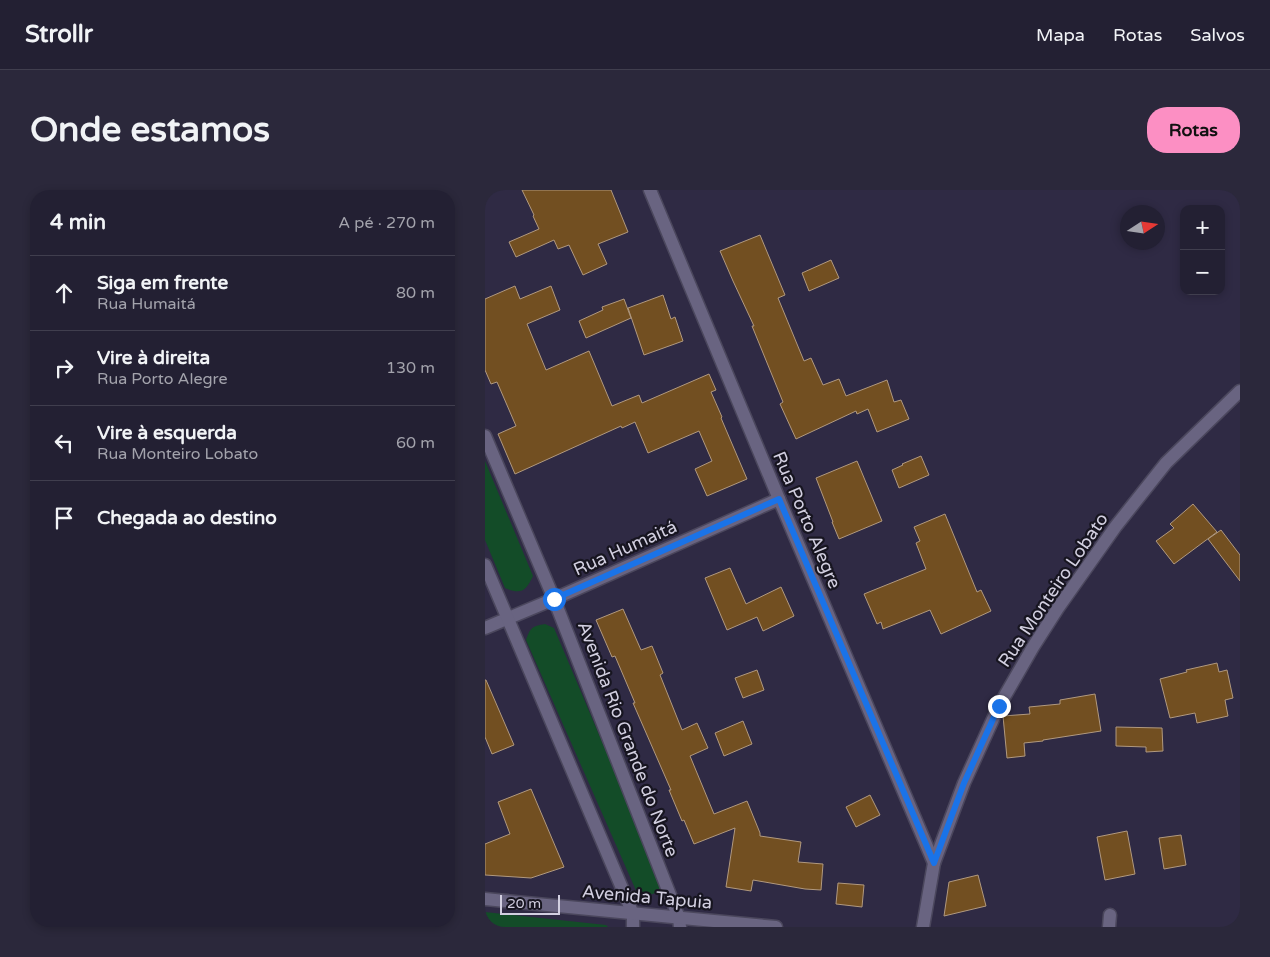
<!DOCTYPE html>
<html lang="pt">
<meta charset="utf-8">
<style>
:root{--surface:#232033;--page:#2b283b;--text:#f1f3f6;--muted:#a3a3ac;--line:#403e4e;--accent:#fc8fc3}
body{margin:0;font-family:"Varela Round",sans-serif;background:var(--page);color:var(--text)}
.controls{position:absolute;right:15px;top:15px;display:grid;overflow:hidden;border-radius:10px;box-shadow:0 2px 8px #0003}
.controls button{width:45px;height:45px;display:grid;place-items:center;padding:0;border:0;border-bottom:1px solid var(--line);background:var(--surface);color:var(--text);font:25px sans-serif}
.compass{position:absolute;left:635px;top:15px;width:45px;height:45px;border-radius:50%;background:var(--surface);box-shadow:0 2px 8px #0003;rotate:78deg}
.scale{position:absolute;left:15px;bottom:12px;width:60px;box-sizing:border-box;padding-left:5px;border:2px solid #d2cfe0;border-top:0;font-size:14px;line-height:18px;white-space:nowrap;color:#d2cfe0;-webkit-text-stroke:4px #171520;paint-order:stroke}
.stop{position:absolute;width:15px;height:15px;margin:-11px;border:4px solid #1a73e8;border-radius:50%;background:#fff}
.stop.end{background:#1a73e8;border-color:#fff;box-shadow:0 1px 5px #0008}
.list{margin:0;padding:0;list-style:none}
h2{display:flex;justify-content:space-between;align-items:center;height:65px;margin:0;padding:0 20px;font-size:21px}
h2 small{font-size:16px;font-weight:400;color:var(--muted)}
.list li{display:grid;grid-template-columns:32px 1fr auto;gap:15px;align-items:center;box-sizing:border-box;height:75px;padding:0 20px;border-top:1px solid var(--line)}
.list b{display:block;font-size:19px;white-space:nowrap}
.list p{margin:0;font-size:16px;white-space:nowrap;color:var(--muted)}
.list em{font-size:16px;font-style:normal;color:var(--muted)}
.icon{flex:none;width:28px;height:28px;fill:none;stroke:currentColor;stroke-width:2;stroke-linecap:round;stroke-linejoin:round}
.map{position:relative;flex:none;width:755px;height:737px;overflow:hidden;border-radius:20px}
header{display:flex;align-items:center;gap:30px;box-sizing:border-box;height:70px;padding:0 25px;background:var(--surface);border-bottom:1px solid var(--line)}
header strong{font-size:24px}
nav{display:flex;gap:28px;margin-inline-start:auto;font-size:18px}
.intro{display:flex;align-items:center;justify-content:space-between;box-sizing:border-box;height:120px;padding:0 30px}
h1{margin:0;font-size:35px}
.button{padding:12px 22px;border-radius:20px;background:var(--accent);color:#111;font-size:18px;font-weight:700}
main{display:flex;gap:30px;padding:0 30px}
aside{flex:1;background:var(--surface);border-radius:20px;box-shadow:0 2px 8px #0003}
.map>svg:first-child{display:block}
</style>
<header>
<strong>Strollr</strong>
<nav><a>Mapa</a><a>Rotas</a><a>Salvos</a></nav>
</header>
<div class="intro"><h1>Onde estamos</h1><a class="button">Rotas</a></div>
<main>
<aside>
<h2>4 min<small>A pé · 270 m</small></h2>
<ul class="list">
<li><svg class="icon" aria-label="ahead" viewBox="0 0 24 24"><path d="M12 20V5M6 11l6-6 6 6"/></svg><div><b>Siga em frente</b><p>Rua Humaitá</p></div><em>80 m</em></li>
<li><svg class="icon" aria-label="right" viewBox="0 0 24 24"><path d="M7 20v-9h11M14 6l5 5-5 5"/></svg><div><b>Vire à direita</b><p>Rua Porto Alegre</p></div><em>130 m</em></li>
<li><svg class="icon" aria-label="left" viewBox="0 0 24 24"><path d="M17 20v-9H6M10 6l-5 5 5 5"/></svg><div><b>Vire à esquerda</b><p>Rua Monteiro Lobato</p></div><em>60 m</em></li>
<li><svg class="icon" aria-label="arrive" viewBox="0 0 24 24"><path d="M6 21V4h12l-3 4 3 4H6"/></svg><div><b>Chegada ao destino</b></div></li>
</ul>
</aside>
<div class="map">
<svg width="755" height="737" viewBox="0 0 755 737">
<rect width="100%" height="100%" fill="#2f2a44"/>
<g fill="#134c28">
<path d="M0,271l48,115c-7,15 -12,19 -28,12l-20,-48z"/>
<path d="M60,434l9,4 108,256c-3,11 -14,12 -24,11l-112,-255c4,-12 6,-14 19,-16z"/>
<polygon points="0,722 121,735 123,737 0,737"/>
</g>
<g fill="#724f21" stroke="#b1997f">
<polygon points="37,0 126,0 143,42 113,54 122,74 98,85 84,55 73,59 69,50 31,67 24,52 54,39 48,26 49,25"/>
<polygon points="275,45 300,105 293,108 319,171 326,168 338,195 354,189 361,206 402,190 409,212 416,210 424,229 392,242 383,219 372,224 371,221 311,249 295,214 298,212 267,136 269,136 248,91 235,61"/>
<polygon points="346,70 354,88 324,101 317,83"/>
<polygon points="30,96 35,109 66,96 75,120 42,134 61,180 104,161 127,216 154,205 157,213 224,184 231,200 226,202 237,227 236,228 262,289 222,306 210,279 227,271 214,241 163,263 150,232 137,238 136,236 30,284 13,244 31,236 12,192 6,194 0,180 0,109"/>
<polygon points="178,105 186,129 190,127 198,151 159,165 143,118"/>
<polygon points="139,109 146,128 101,148 94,131 118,120 117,117"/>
<polygon points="436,266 444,285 414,298 407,280 418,275 417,274"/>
<polygon points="372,271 397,331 354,349 347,332 348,332 331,288"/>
<polygon points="708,314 732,342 689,374 671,351 689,338 685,334"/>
<polygon points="460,324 492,402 496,400 506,421 456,444 445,420 398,439 396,432 392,434 379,404 441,379 431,353 435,351 429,337"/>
<polygon points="736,340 755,365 755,391 723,349"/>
<polygon points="245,378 261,414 296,397 309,426 278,441 272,427 242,440 220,388"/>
<polygon points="138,419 156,460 167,456 178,483 175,485 197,540 212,533 223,558 205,566 229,624 262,611 275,643 275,646 316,652 313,672 338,674 336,700 320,699 268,690 266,701 241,697 250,638 209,654 199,630 197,631 184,600 186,600 148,513 150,513 130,466 127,467 111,430"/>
<polygon points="732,473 734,482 742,480 748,508 740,510 743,526 712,533 710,523 685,528 675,489 702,482 701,480"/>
<polygon points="272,480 279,500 258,508 250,488"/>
<polygon points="0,490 1,490 29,555 7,564 0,547"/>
<polygon points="610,504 616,541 558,550 558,551 539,553 540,566 522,568 518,526 545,524 544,517 575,514 575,510"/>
<polygon points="258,531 267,554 239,566 230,543"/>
<polygon points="631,537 677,538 678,561 661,562 661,557 631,556"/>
<polygon points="46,599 79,677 46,688 0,685 0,654 25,644 13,612"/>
<polygon points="385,605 395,625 371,637 361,617"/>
<polygon points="642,641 650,684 620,690 612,647"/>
<polygon points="696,645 701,675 679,679 674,648"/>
<polygon points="493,685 501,716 459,726 464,692"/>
<polygon points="353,693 379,695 377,717 351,714"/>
</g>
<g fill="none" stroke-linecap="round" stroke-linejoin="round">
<g stroke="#4b475d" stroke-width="15">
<g id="street">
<polyline points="165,0 294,309 449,673"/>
<polyline points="0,438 69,409 294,309"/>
<polyline points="624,737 625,725"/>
</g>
</g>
<g stroke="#4b475d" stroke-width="15">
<g id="secondary">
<polyline points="0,246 69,409 194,728 195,737"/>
<polyline points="0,375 148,724 148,737"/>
<polyline points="0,709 291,737"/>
<polyline points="438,737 449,673 479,593 514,516 548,457 573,418 631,336 681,273 755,201"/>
</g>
</g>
<use href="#street" stroke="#696481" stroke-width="12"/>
<use href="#secondary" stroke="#696481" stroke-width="12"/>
</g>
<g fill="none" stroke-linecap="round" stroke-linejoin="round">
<polyline stroke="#1a73e8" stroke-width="6" points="69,409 294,309 449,673 479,593 514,516"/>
</g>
<g text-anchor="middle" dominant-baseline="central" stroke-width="4.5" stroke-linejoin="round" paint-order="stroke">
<g font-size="18" fill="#d2cfe0" stroke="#171520">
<text transform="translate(322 330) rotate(67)">Rua Porto Alegre</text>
<text transform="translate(140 358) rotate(-24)">Rua Humaitá</text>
<text transform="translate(568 400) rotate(-56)">Rua Monteiro Lobato</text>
<text transform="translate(143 549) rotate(69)">Avenida Rio Grande do Norte</text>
<text transform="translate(162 707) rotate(5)">Avenida Tapuia</text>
</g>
</g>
</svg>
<div class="controls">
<button>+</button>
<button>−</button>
</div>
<svg class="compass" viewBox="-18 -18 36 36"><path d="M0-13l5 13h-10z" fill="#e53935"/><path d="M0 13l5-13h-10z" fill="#a3a3ac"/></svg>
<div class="scale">20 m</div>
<div class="stop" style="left:69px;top:409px"></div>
<div class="stop end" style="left:514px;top:516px"></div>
</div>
</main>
